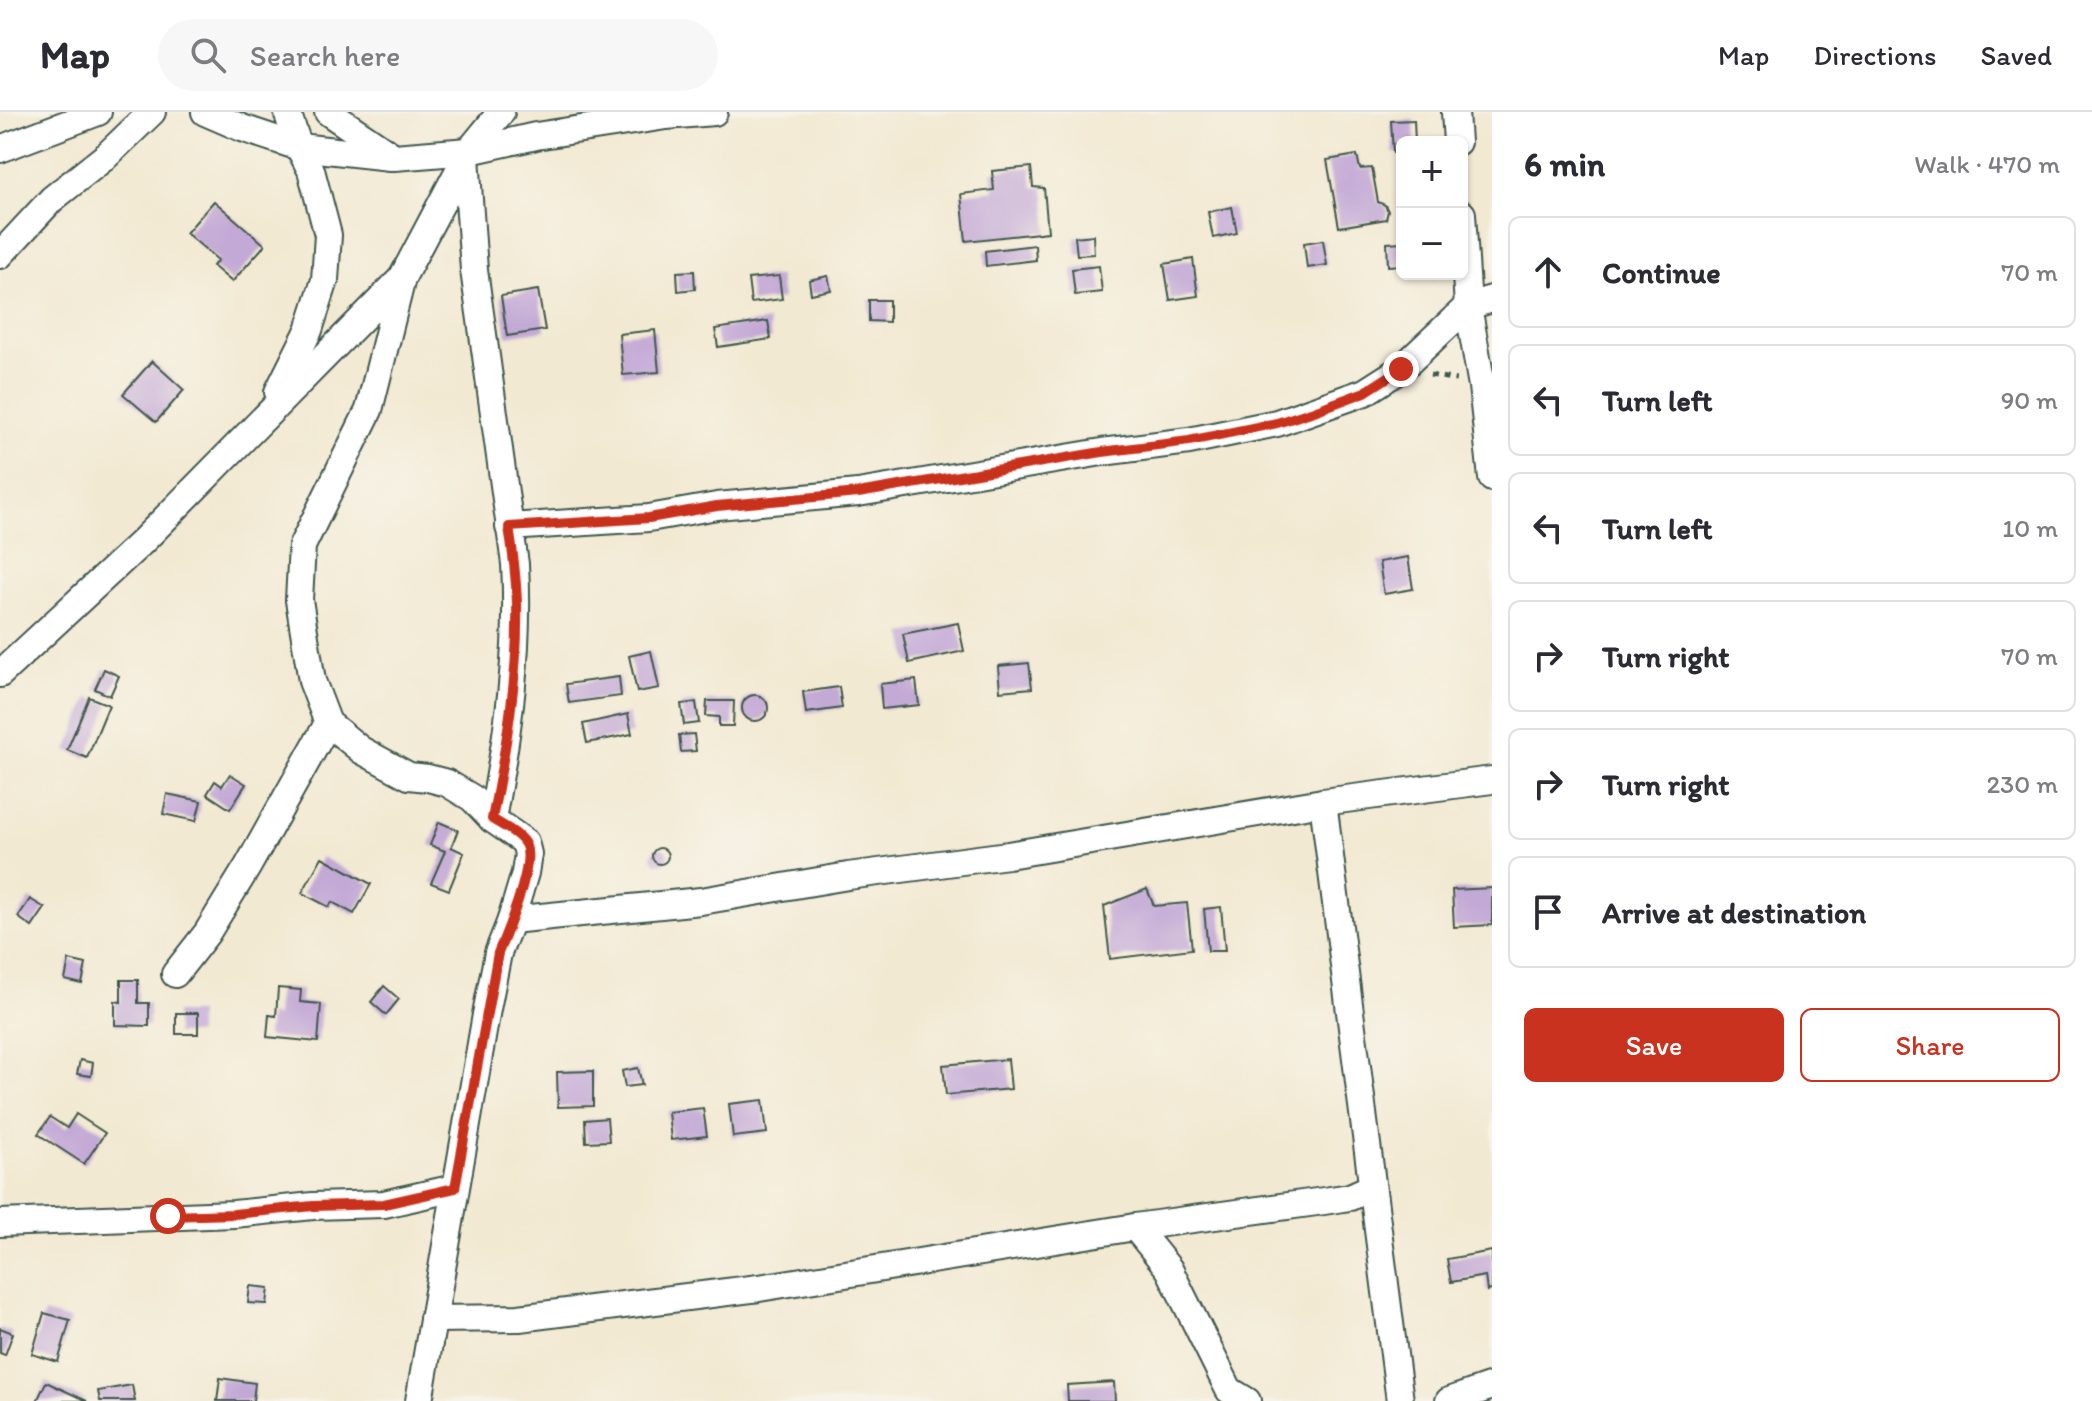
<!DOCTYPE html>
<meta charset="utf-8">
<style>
:root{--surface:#fff;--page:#f7f7f7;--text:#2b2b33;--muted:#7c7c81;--line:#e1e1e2;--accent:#c8321e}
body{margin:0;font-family:Itim,sans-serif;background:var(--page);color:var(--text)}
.controls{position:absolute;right:24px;top:24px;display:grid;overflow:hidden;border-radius:12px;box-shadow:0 2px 6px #0004}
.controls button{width:72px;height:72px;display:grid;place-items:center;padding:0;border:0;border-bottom:2px solid var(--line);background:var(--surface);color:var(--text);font:40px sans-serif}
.stop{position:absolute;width:24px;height:24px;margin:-18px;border:6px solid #c8321e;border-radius:50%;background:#fff}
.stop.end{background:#c8321e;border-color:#fff;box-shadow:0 2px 8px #0008}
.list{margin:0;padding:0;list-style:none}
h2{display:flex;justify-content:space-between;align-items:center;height:104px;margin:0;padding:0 32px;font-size:34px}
h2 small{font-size:26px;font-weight:400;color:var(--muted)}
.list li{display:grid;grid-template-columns:52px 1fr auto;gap:24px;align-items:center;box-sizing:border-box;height:112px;margin:0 16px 16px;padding:0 16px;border:2px solid var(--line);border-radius:12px}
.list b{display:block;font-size:30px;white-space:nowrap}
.list em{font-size:26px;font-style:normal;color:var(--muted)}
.actions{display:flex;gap:16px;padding:24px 32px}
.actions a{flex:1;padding:18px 0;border:2px solid var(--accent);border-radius:12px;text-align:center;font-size:28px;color:var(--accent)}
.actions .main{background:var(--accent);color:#fff}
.icon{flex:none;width:44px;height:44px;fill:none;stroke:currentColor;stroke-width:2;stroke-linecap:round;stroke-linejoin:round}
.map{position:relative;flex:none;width:1492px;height:1289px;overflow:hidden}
header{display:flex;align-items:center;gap:48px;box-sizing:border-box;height:112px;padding:0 40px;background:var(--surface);border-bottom:2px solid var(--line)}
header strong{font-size:38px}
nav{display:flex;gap:44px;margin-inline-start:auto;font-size:28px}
.search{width:560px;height:72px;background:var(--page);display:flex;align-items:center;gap:20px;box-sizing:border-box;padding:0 28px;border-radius:44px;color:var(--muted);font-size:30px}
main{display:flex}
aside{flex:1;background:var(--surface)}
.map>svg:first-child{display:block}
</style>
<header>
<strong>Map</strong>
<div class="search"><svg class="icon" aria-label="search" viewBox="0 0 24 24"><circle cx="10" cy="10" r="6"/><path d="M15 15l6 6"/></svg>Search here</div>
<nav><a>Map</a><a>Directions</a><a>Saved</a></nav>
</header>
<main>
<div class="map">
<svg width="1492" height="1289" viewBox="0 0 1492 1289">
<rect width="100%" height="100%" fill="#f7f3e8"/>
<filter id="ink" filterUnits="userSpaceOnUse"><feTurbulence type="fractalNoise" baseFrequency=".0125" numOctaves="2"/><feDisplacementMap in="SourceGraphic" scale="16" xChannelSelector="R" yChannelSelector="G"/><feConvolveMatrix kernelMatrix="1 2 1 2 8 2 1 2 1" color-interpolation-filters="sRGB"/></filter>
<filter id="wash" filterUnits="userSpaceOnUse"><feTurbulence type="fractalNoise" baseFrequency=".006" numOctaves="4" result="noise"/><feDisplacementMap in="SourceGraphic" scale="32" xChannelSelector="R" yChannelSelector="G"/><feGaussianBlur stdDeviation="1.8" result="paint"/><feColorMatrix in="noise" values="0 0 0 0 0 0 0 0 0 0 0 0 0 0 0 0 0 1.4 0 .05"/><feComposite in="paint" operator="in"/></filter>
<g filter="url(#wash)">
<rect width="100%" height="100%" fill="#f2e9d2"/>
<g id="blocks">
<g fill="#c3a9d6">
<polygon points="1414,8 1415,30 1402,30 1402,41 1393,41 1391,9"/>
<polygon points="1357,43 1360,57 1372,56 1378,90 1385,93 1388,99 1386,107 1339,115 1327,48"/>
<polygon points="1031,55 1033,75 1044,76 1048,120 966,129 961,82 994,78 992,59"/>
<polygon points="214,89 265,133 232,170 213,154 218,148 186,121"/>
<polygon points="1232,95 1237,121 1213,126 1208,100"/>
<polygon points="1093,123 1094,142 1077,143 1075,125"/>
<polygon points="1323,128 1327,153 1307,156 1304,131"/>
<polygon points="1402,130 1402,153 1388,154 1387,131"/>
<polygon points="1035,133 1036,148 986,154 985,139"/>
<polygon points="1193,147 1198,184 1170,188 1164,152"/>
<polygon points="1099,154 1102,180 1075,183 1072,157"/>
<polygon points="694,159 695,177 678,179 677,160"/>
<polygon points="779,164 782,187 751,191 748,167"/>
<polygon points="828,164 831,178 811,182 809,168"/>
<polygon points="538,178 545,218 507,224 501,184"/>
<polygon points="869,188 889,188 889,210 869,209"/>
<polygon points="768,209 771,227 718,235 715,217"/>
<polygon points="655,218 659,260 623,263 619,222"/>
<polygon points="152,249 184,278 156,310 123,282"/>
<polygon points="1408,445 1413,477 1384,482 1379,450"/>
<polygon points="958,511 964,539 909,551 903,522"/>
<polygon points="651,539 659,576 637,580 629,544"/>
<polygon points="1029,551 1032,576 1000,579 998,554"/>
<polygon points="104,557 119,564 110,584 95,577"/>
<polygon points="619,565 621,584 569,591 566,572"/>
<polygon points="916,568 919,593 882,597 880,572"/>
<polygon points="839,575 842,596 806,601 803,580"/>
<circle cx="755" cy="596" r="13"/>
<polygon points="89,585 109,593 87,646 67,638"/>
<polygon points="707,589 734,589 733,614 719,614 719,605 706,604"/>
<polygon points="696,590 699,611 684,613 681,592"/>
<polygon points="628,602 632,622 587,631 583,612"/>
<polygon points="694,622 696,639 681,640 679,623"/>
<polygon points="230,662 246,672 230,697 207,682 215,669 222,674"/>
<polygon points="167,682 201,689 196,709 163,702"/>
<polygon points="439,710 458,718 451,735 464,741 449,778 431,771 445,739 430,733"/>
<circle cx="660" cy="744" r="8"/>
<polygon points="322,745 371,772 354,802 332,790 329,795 302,781"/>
<polygon points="1492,776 1492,813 1454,815 1452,778"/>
<polygon points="1147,777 1154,794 1187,791 1192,837 1110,847 1104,794"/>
<polygon points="30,787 45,796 32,815 18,805"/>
<polygon points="1221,795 1225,839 1208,839 1204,797"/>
<polygon points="69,848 86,852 82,872 65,868"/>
<polygon points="121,868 138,868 138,891 149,891 149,914 115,913 115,889 121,890"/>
<polygon points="384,874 399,887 386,903 371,890"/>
<polygon points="278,876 301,878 300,890 321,892 318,930 267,925 269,903 276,904"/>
<rect x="176" y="901" width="22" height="21"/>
<polygon points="1008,947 1011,977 946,983 943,953"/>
<polygon points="80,948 93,951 91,964 77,962"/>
<polygon points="638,956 642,973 625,975 622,959"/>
<polygon points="593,959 593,994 558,995 557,960"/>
<polygon points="763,988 767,1021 733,1025 729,992"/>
<polygon points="703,996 707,1024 671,1028 668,1000"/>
<polygon points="76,1002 105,1021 84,1052 38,1022 50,1005 67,1016"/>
<polygon points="607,1006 609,1029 586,1030 585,1008"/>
<polygon points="1492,1139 1492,1178 1487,1179 1485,1164 1451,1170 1447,1147"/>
<polygon points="250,1174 269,1176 267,1192 248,1191"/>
<polygon points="44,1201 70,1208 58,1250 32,1242"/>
<polygon points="0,1216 13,1221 5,1243 0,1241"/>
<polygon points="220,1266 255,1271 253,1289 217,1289"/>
<polygon points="46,1270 87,1289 37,1289"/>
<polygon points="1114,1270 1115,1289 1068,1289 1067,1273"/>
<polygon points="132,1273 135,1289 100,1289 98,1279"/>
</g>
</g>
</g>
<g filter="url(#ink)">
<use href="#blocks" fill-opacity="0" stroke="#3f574c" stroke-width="2"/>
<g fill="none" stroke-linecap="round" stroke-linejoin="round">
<g stroke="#3f574c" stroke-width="30">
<g id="street">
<polyline points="205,0 242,16 299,35 390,45"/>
<polyline points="328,0 394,45 469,39 536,24 666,4 714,0"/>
<polyline points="1455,0 1457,30"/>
<polyline points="0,37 98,0"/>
<path d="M466,45l8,113 41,294c5,86 -7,170 -23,255"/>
<polyline points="1462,102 1468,194 1482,274 1492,366"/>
<polyline points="0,143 52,87 105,45 152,0"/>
<polyline points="278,280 309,218 325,168 328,123 311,58 299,35 287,0"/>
<polyline points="509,415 649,406 717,394 858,381 1102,340 1189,329 1277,311 1365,280 1401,257 1468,194 1492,187"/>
<polyline points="0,562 142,430 402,166"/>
<polyline points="1323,690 1400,1289"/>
<polyline points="511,808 701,789 848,764 1008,743 1323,690 1492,668"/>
<polyline points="175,862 207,821 248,754 328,611"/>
<polyline points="0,1111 234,1102 313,1094 384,1092 455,1076"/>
<polyline points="1135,1115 1169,1157 1229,1278 1247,1289"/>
<polyline points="433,1207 519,1206 759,1176 1135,1115 1324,1089 1350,1085 1372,1075"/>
<polyline points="419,1289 487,897 498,841 511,808 525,761 528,742 525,730 492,707 472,686 447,671 428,666 409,664 361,638 328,611 312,569 299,488 302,434 369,298 402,166 469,39 501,0"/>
<polyline points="1449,1289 1492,1274"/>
</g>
</g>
<polyline stroke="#3f574c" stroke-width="5" stroke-dasharray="6 6" stroke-linecap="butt" points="1430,263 1456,268"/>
<use href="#street" stroke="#fff" stroke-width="26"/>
</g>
</g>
<g fill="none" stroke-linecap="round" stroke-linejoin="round" filter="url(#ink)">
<path stroke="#c8321e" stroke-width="10" d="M168,1104l66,-2 79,-8 71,-2 71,-16 43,-235c9,-21 36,-87 28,-107 -5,-12 -23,-20 -34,-27 14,-71 27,-145 25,-217 -1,-25 -4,-50 -8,-75l140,-9 68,-12 141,-13 244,-41 87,-11 88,-18 37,-12 51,-19 36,-23"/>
</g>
</svg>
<div class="controls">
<button>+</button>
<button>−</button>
</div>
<div class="stop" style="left:168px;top:1104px"></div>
<div class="stop end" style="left:1401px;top:257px"></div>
</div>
<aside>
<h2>6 min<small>Walk · 470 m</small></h2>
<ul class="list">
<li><svg class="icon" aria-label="ahead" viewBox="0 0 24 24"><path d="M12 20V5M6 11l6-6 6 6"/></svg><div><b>Continue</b></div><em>70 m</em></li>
<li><svg class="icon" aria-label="left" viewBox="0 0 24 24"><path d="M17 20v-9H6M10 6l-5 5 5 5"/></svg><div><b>Turn left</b></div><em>90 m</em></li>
<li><svg class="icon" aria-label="left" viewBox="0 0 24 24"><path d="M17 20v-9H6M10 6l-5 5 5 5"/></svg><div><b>Turn left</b></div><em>10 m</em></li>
<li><svg class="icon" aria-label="right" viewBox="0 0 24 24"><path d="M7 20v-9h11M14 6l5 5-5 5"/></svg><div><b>Turn right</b></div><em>70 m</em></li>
<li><svg class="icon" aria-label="right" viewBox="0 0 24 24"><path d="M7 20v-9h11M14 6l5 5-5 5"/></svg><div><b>Turn right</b></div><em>230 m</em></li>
<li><svg class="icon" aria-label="arrive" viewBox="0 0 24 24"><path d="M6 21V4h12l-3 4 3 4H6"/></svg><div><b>Arrive at destination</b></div></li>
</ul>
<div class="actions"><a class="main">Save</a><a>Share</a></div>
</aside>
</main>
